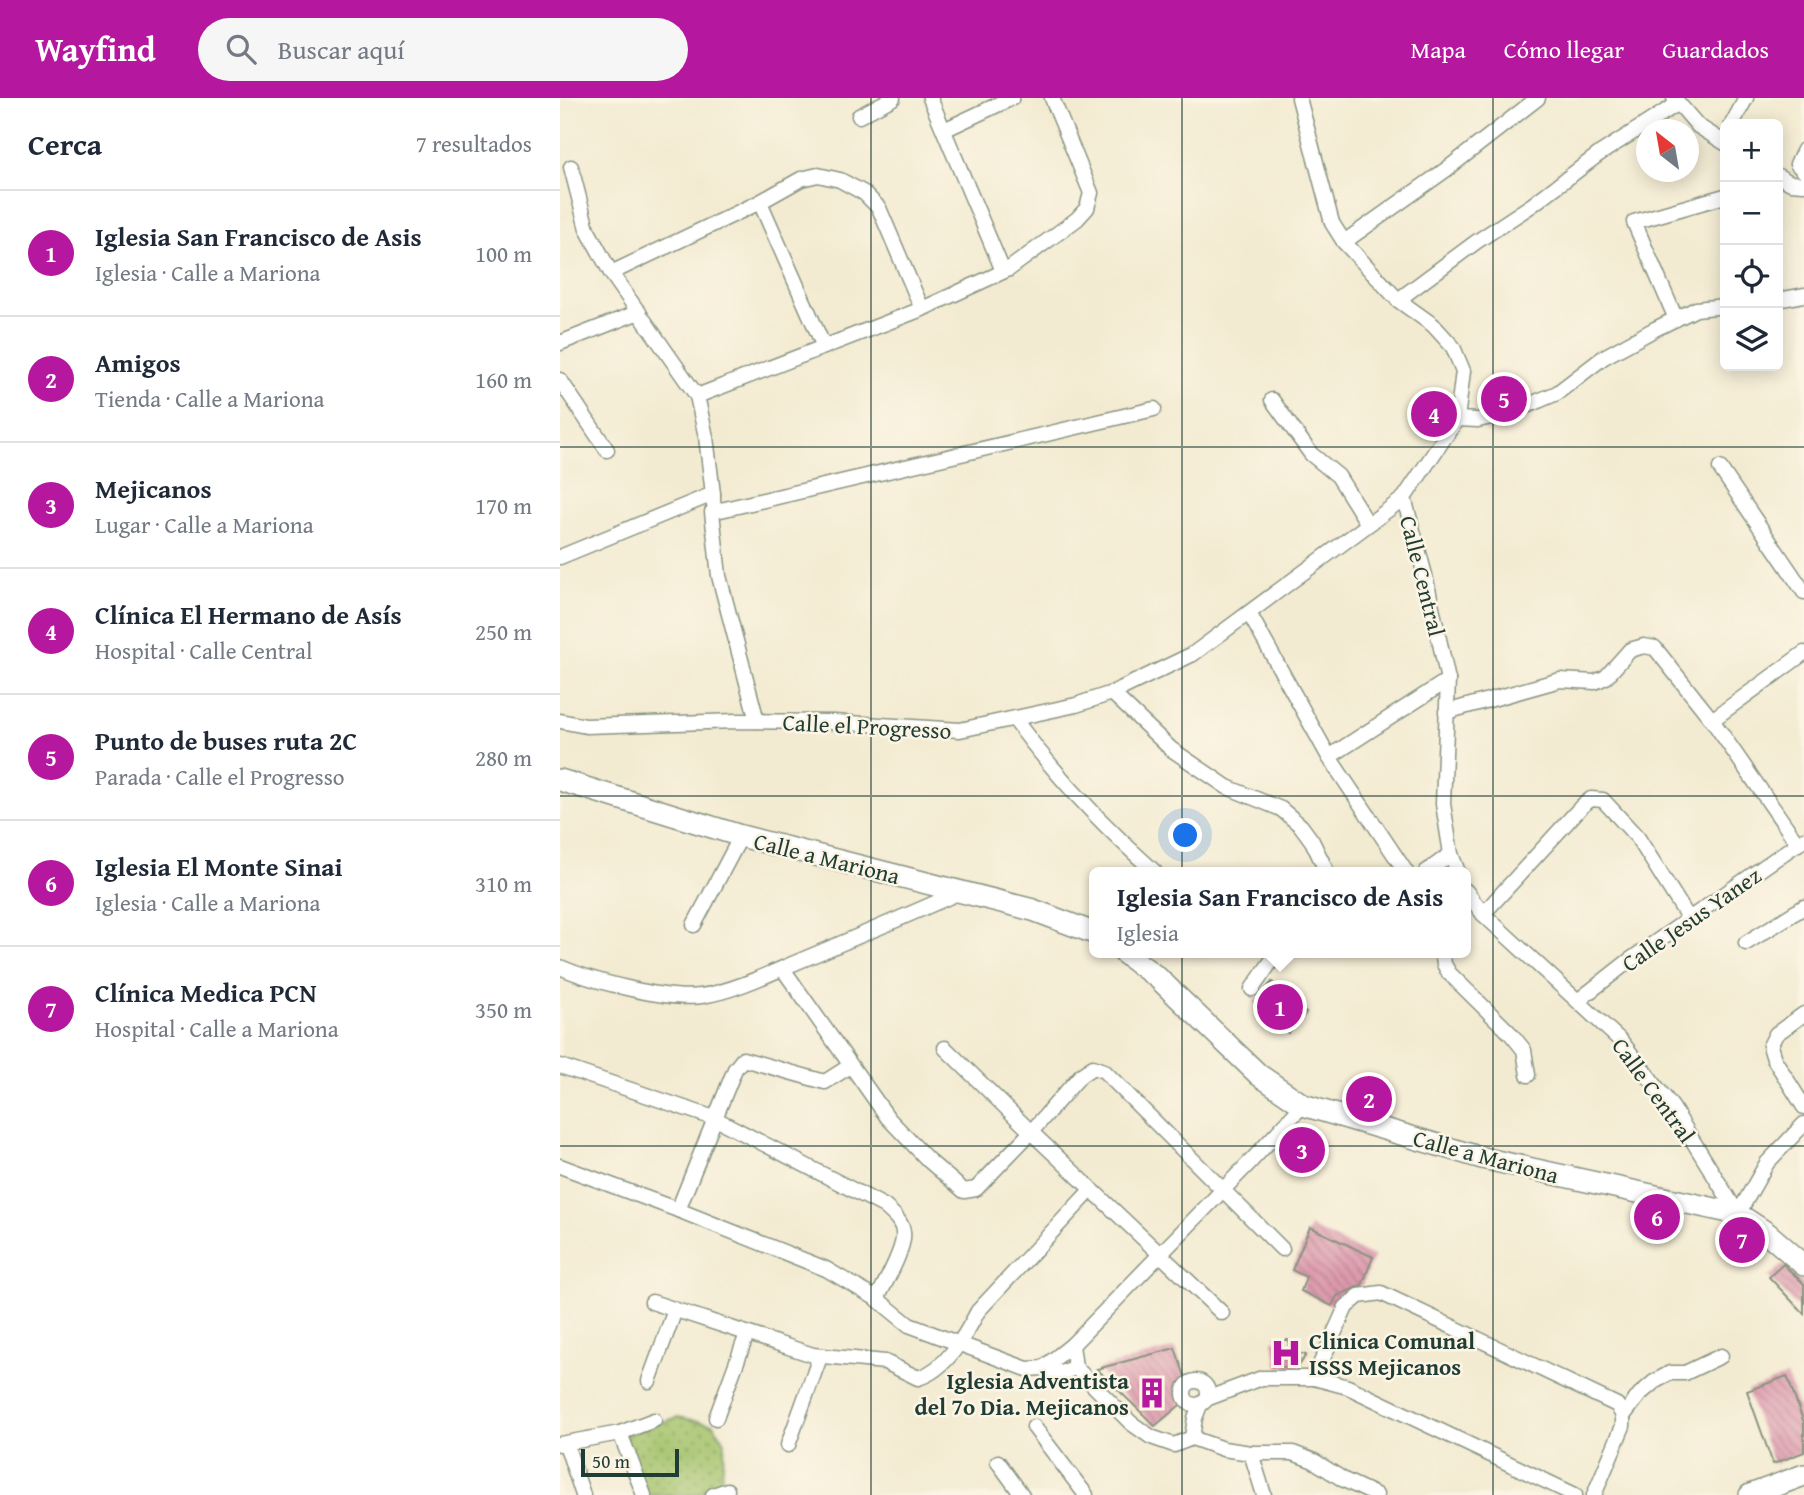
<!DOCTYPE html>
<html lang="es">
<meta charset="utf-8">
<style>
:root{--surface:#fff;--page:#f6f6f7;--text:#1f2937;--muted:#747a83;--line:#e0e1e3;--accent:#b5179e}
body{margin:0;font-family:"Gentium Book Plus",serif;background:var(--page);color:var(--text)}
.controls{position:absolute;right:21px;top:21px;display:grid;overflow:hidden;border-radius:10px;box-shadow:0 4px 18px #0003}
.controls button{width:63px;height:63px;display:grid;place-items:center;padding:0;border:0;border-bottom:2px solid var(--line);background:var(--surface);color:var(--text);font:35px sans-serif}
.compass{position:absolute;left:1076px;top:21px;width:63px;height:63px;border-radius:50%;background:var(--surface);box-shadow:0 4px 18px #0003;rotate:329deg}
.scale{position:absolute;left:21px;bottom:18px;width:98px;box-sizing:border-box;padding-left:7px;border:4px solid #1f3d34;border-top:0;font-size:19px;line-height:24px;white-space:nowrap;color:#1f3d34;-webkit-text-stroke:5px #fcf5e5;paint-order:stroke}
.you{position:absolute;left:626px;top:738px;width:24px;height:24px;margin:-18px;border:5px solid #fff;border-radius:50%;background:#1a73e8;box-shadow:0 0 0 10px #1a73e833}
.badge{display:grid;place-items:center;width:46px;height:46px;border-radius:50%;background:var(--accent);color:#fff;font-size:23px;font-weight:700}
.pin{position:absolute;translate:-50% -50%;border:4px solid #fff;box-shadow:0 2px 7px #0006}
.popup{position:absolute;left:529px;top:769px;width:382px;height:91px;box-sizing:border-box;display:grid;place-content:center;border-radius:10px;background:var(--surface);filter:drop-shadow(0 2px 5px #0005);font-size:23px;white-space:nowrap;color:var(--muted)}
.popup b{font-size:26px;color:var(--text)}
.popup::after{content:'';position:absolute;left:50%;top:100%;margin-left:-14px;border:14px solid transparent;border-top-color:var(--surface)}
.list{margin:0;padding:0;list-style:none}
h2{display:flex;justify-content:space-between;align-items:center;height:91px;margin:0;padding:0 28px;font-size:30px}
h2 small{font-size:23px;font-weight:400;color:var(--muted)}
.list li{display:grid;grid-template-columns:46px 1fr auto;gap:21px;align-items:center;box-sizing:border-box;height:126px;padding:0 28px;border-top:2px solid var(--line)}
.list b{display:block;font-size:26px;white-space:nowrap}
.list p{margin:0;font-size:23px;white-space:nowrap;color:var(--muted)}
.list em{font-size:23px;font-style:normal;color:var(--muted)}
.icon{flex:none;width:38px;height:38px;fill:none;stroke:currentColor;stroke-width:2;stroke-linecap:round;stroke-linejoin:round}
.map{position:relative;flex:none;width:1244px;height:1397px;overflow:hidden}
header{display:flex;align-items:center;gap:42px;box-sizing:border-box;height:98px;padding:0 35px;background:var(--accent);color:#fff}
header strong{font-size:33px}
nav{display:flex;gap:38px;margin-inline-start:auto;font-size:24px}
.search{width:490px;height:63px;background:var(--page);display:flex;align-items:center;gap:18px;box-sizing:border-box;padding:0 24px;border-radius:38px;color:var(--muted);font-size:26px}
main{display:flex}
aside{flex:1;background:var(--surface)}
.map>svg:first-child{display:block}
</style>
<header>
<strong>Wayfind</strong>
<div class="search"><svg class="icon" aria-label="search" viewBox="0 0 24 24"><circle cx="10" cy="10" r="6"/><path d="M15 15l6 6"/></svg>Buscar aquí</div>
<nav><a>Mapa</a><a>Cómo llegar</a><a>Guardados</a></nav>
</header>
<main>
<aside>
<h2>Cerca<small>7 resultados</small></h2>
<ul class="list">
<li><span class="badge">1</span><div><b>Iglesia San Francisco de Asis</b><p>Iglesia · Calle a Mariona</p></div><em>100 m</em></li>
<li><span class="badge">2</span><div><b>Amigos</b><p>Tienda · Calle a Mariona</p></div><em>160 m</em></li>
<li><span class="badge">3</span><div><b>Mejicanos</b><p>Lugar · Calle a Mariona</p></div><em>170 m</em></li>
<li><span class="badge">4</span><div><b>Clínica El Hermano de Asís</b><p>Hospital · Calle Central</p></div><em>250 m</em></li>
<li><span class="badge">5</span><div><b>Punto de buses ruta 2C</b><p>Parada · Calle el Progresso</p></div><em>280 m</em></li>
<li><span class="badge">6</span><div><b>Iglesia El Monte Sinai</b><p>Iglesia · Calle a Mariona</p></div><em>310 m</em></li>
<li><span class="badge">7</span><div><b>Clínica Medica PCN</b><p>Hospital · Calle a Mariona</p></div><em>350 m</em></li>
</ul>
</aside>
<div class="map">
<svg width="1244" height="1397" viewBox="0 0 1244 1397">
<defs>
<pattern id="green-dots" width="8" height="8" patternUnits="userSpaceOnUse" patternTransform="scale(1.75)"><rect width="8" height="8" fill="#a3c26a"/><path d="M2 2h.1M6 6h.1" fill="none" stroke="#849f58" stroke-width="1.8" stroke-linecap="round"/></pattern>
<pattern id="building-back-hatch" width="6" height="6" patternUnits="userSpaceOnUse" patternTransform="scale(1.75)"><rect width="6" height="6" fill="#da90a7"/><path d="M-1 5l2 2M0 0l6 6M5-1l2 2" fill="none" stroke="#b07789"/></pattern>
</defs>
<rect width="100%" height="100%" fill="#fcf5e5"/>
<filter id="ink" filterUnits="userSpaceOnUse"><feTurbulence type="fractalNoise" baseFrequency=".0143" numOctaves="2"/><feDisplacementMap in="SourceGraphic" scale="14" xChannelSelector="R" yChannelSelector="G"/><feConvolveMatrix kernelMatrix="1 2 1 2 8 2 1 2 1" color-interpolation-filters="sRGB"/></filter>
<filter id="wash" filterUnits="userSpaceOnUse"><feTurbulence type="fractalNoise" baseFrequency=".00686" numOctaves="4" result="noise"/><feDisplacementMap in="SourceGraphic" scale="28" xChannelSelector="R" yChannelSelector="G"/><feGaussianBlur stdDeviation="1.57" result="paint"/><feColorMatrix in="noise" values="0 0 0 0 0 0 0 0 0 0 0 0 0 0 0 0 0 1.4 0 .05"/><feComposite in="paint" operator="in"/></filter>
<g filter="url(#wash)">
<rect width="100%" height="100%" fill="#f3ebd1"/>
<polygon fill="url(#green-dots)" stroke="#61804f" stroke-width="2" points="118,1319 153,1326 165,1343 161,1389 135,1397 82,1397 62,1338"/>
<g id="blocks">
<g fill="url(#building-back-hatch)">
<polygon points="712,884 746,915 728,935 694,904"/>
<polygon points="808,991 817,995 810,1011 800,1007"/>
<polygon points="738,1029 764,1044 745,1075 720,1061"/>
<polygon points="1092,1111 1104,1113 1102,1130 1090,1129"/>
<polygon points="1171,1128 1190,1140 1183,1150 1165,1138"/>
<polygon points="750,1129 813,1159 802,1187 777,1198 772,1208 741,1193 746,1179 732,1172"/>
<polygon points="1223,1166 1244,1186 1244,1216 1209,1179"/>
<polygon points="713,1242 729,1242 728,1252 746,1257 738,1269 718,1269"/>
<polygon points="615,1250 627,1284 620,1307 595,1328 537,1271"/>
<polygon points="1227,1278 1244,1325 1244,1354 1213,1366 1187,1293"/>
</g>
</g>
</g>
<g filter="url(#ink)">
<use href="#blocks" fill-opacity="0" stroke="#899482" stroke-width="2"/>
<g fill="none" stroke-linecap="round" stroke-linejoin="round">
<g stroke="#899482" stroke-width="17">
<g id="street">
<polyline points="370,0 443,173"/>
<polyline points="739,0 772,125 784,144 838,202 873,227 893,249 903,273 897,321 844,400 865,477 888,582 883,706 891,756 898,774"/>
<polyline points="1114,0 1138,28 1165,45"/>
<polyline points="299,18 333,0"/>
<polyline points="1172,26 1186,0"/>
<polyline points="384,32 452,0"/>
<polyline points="1244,52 1237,66 1244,73"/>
<polyline points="11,69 27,131 51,175"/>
<polyline points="1218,78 1231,85 1244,86"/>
<polyline points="200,104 264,249"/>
<polyline points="784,144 887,71 978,0"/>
<polyline points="838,202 916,144 972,107 1039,56 1117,6"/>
<polyline points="1218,202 1244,197"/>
<polyline points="1116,221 1074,124 1165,98"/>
<polyline points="0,245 79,214"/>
<polyline points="0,282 47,352"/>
<polyline points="137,298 51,175 200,104 241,81 258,77 280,82 304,95 319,110 362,211"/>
<polyline points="712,302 751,356 778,378 808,426"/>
<polyline points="897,321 918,322 950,315 997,295 1044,259 1095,231 1136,211 1165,208"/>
<polyline points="1160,370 1244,494"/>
<polyline points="153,396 146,339 137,298 362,211 449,171 517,121 527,110 531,95 492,0"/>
<polyline points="0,459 153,396 153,404"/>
<polyline points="689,515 769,659"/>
<polyline points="552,595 611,651 667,689 721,711 741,728 752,743 767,774"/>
<polyline points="886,614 1000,582 1035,584 1046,579 1070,552 1084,548 1095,550 1152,622 1238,746"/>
<path d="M455,622c41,56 88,106 140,152"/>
<polyline points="1152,622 1244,555"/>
<polyline points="0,623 26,628 177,623 273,624 400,632 516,607 552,595 633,556 844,400"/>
<polyline points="197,623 159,478 152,414 594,311"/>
<polyline points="846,774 769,659 888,582"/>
<polyline points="866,774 891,756"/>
<polyline points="906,793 923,816 1061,943 1112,1009 1178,1116 1207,1065 1244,1026"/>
<polyline points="923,816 1022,708 1031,701 1043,702 1078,740 1129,821"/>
<polyline points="134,827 181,738"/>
<polyline points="1186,845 1244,809"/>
<polyline points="882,855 884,866 889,875 951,936 964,952 968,977"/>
<path d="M0,869c32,14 107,34 141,29 30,-4 68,-22 96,-34 55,-23 109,-46 163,-70"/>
<polyline points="223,871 328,1020 368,1062 404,1093 416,1091 471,1034 521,977 533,969 544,973 722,1151"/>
<polyline points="692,891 717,855"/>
<polyline points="1019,902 1070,862 1244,741"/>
<polyline points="1244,916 1216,936 1210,948 1214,961 1244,1009"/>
<polyline points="385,950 471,1034 662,1215"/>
<path d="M0,968l154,52 170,88c8,7 18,15 19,26 3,16 -19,52 -26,67"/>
<polyline points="0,1068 118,1112 266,1171 317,1201 349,1227 467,1271 483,1270 512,1247 691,1063 743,1007"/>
<polyline points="118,1112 175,971 183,961 265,984 290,968"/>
<path d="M92,1204l161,53 72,7 33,16c28,-8 47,-42 60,-67l113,-121"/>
<polyline points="512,1247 515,1269 571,1325 591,1339 614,1347 632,1340 663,1351 691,1355 733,1355 754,1363 784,1382 816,1397"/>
<path d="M483,1270c11,6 21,6 32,-1"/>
<polyline points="754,1280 786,1209 799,1198 821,1195 1057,1307 1063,1318 1063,1328 1034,1397"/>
<circle cx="636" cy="1295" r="12"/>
<polyline points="89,1283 115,1212"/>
<polyline points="646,1301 702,1280 754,1280 788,1289 1015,1397"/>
<polyline points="1063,1318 1080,1296 1094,1284 1110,1275 1125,1275 1161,1258"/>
<polyline points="156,1320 187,1236"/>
<polyline points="474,1329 526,1397"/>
<polyline points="60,1335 84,1397"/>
<polyline points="632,1340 635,1320 640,1307"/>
<polyline points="0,1346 60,1335 94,1322"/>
<polyline points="6,1346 23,1397"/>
<polyline points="228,1347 260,1259"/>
<polyline points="691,1355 704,1397"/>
<polyline points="438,1364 462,1397"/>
<polyline points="153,1397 167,1392"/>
</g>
</g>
<g stroke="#899482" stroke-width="24">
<g id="secondary">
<polyline points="0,682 181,738 473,812 534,835"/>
<polyline points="564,855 598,880 699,977 743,1007 922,1060 1178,1116 1207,1135 1244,1167"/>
<polyline points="1190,1397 1244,1377"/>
</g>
</g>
<use href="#street" stroke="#fff" stroke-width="14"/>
<use href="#secondary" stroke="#fff" stroke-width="21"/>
</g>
</g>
<path fill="none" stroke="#1f3d34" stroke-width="2" stroke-opacity="0.55" d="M311,0v1397M622,0v1397M933,0v1397M0,349h1244M0,698h1244M0,1048h1244"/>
<defs>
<g id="hospital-bare" transform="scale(2.415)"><path d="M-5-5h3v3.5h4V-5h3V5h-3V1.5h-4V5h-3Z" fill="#b5179e" stroke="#fcf5e5" stroke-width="2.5" paint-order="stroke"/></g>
<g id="building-bare" transform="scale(2.415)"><path d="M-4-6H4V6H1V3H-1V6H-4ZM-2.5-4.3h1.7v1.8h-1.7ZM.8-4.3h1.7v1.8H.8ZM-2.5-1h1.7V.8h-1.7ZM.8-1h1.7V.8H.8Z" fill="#b5179e" stroke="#fcf5e5" stroke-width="2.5" paint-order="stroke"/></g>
</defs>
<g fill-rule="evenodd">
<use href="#hospital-bare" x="726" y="1255"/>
<use href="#building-bare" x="592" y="1295"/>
</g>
<g text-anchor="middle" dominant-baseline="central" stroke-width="5" stroke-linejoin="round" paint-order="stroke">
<g font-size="23" fill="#1f3d34" stroke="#fcf5e5">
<text transform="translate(863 478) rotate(76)">Calle Central</text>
<text transform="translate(307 628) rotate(3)">Calle el Progresso</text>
<text transform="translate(267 760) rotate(14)">Calle a Mariona</text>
<text transform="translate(1131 821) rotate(-35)">Calle Jesus Yanez</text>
<text transform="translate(1094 992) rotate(54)">Calle Central</text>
<text transform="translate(926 1058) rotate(15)">Calle a Mariona</text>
</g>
<g font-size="23" font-weight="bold" fill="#1f3d34" stroke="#fcf5e5" text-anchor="start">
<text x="749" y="1242">Clinica Comunal<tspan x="749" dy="26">ISSS Mejicanos</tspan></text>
<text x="569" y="1282" text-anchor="end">Iglesia Adventista<tspan x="569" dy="26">del 7o Dia. Mejicanos</tspan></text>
</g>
</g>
</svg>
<div class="controls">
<button>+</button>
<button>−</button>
<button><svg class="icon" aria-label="locate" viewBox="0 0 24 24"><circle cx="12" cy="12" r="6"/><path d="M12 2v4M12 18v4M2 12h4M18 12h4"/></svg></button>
<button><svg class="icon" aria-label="layers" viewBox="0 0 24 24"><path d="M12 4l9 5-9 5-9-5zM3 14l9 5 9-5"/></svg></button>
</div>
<svg class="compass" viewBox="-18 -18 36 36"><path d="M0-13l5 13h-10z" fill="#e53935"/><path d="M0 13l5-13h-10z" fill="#747a83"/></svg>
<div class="scale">50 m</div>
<div class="you"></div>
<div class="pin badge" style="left:720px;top:909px">1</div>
<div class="popup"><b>Iglesia San Francisco de Asis</b>Iglesia</div>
<div class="pin badge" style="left:809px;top:1001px">2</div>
<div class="pin badge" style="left:742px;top:1052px">3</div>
<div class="pin badge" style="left:874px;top:316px">4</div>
<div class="pin badge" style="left:944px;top:301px">5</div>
<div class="pin badge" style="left:1097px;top:1119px">6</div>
<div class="pin badge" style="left:1182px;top:1142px">7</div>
</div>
</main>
